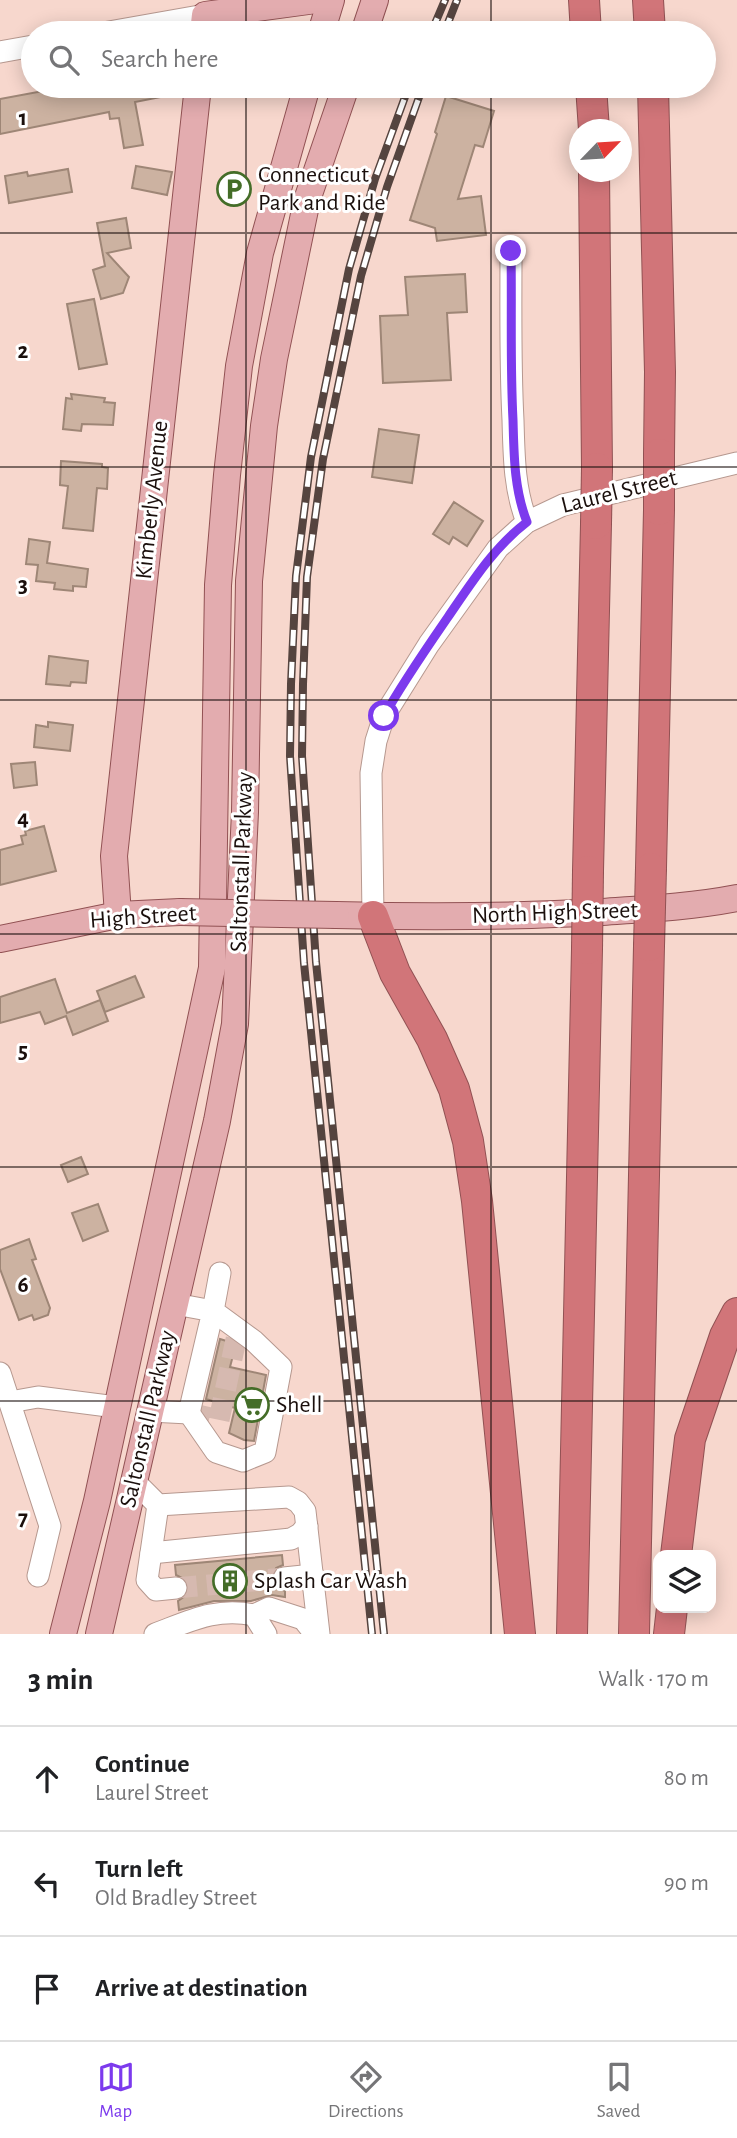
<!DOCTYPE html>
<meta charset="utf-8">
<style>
:root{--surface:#fff;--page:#f6f6f6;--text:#202124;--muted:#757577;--line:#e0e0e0;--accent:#7c3aed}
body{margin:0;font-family:"Alegreya Sans",sans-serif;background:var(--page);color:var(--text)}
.controls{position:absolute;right:21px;bottom:21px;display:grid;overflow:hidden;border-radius:14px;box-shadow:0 4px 18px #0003}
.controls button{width:63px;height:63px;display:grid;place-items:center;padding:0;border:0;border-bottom:2px solid var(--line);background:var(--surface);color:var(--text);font:35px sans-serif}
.compass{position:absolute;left:569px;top:119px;width:63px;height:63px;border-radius:50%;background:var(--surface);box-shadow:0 4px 18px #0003;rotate:65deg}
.stop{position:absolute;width:21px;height:21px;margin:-16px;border:5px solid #7c3aed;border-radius:50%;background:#fff}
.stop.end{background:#7c3aed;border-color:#fff;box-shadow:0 2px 7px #0008}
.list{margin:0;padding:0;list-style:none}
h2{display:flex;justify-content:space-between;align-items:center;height:91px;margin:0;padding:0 28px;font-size:30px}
h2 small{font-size:23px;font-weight:400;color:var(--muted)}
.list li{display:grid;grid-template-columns:46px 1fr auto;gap:21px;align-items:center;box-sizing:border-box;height:105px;padding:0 28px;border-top:2px solid var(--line)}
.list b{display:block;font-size:26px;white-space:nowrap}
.list p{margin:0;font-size:23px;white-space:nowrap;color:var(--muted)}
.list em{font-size:23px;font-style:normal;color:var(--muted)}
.icon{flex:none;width:38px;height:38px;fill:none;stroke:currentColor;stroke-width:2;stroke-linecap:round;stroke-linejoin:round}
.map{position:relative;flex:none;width:737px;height:1634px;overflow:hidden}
.search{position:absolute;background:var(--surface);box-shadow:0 4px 18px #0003;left:21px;right:21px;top:21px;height:77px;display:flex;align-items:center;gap:18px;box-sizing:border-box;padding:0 24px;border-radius:38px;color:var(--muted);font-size:26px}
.sheet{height:406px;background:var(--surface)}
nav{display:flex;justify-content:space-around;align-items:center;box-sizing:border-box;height:98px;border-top:2px solid var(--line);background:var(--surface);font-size:19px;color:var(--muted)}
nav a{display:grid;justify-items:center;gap:4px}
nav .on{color:var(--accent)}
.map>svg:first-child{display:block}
</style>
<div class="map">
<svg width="737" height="1634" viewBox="0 0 737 1634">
<rect width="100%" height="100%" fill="#f7d7cd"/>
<g fill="#ccb2a1" stroke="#9e8676" stroke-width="2">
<polygon points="70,86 175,86 176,94 135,102 143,145 124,148 119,118 110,119 109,112 0,134 0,99"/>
<polygon points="446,96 494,111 483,147 475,145 458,199 481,196 486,235 437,241 435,228 410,220 437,134 435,132"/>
<polygon points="136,166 172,172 167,195 132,188"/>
<polygon points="68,169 72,192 9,203 5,176 27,172 28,176"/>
<polygon points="126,218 131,248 107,253 129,277 123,293 101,299 93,270 105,266 97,223"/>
<polygon points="465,274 467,312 447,313 451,380 383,383 380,316 408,315 405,277"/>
<polygon points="94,299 107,364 79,369 67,304"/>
<polygon points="71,394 105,398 104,402 115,403 113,425 82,424 81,431 63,429 66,398 72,399"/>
<polygon points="379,429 419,435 412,483 372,477"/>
<polygon points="61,461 102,464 102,467 108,468 107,489 97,488 93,531 63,528 68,486 60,485"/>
<polygon points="454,502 483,521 467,546 453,537 449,544 433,534"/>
<polygon points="29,539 50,542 47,563 88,569 86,587 73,586 73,591 54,589 55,583 36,581 38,565 26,564"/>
<polygon points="49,656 88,661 86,683 71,682 70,686 46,684"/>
<polygon points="48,722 73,725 70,751 34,747 36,725 48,727"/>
<polygon points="35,762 37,785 14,788 11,764"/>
<polygon points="44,826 56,871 0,885 0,850 23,844 21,836 26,835 25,831"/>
<polygon points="135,976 144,997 105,1012 97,991"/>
<polygon points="55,979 67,1013 100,1000 108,1021 73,1035 66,1016 45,1024 40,1012 0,1023 0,997"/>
<polygon points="81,1157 88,1174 68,1182 61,1165"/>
<polygon points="98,1204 108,1231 83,1241 72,1213"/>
<polygon points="29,1239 36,1259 32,1260 50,1308 48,1315 34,1320 32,1315 19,1320 0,1269 0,1250"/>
<polygon points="220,1339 236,1344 230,1367 266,1375 254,1441 244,1440 229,1433 235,1408 206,1399"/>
<polygon points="282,1555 283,1565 276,1568 271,1579 274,1586 285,1591 285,1597 272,1595 251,1601 214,1601 179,1610 178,1601 188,1594 189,1586 186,1580 176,1575 175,1565"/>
</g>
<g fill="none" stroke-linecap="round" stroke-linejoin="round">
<g stroke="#d6b9b0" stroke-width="21" stroke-dasharray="21 10" stroke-linecap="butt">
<polyline points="189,1413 219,1420 238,1330"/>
<polyline points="176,1588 284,1578"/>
</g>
<g stroke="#b6988f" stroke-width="23">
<g id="minor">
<polyline points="103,33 205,15"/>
<polyline points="0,52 33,46"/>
<path d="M511,251c0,57 -1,113 2,169 1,35 1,69 14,102"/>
<polyline points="373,916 371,773 376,741 384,716 429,644 498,548 527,522 563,505 737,463"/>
<polyline points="0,1373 50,1526 38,1576"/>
<polyline points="10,1402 38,1397 116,1407"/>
<polyline points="150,1411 189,1413 213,1311 175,1304"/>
<polyline points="189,1413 216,1452 243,1461 265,1452 281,1367 254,1341 213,1311 220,1273"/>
<polyline points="134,1481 158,1505 289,1497 298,1502 305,1511 319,1634"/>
<polyline points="158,1505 147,1580 156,1590 176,1588"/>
<polyline points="151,1553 291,1539 300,1534 307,1526"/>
<polyline points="284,1578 313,1575"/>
<polyline points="254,1615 269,1608 303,1619 315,1634"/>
<path d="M155,1634c35,-13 61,-27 99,-19l12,19"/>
</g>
</g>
<g stroke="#915153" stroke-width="28">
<g id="major">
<polyline points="203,33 205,15 316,0"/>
<polyline points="321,33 331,0"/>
<polyline points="364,33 375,0"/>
<polyline points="118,915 114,856 198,86"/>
<path d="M336,915c88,2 175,2 263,-3 46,-3 92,-5 138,-14"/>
<polyline points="0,939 118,915 180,912"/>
<polyline points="63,1634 97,1501 212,968 218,585 227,475 239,366 260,253 307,86"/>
<polyline points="99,1634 217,1121 235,1024 245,812 249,581 264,426 274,359 307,200 346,86"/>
</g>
</g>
<g stroke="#915153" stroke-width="32">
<g id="highway">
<polyline points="584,0 586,33"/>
<polyline points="648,0 650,33"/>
<polyline points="591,86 594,130"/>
<polyline points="653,86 660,372 659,454"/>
<polyline points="594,172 597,468"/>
<polyline points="651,868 659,510"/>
<polyline points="588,871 596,524"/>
<polyline points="373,916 395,973 432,1039 454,1089 468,1141 477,1201 520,1634"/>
<polyline points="676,1555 690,1439 725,1336 737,1313"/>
<polyline points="572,1634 587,949"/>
<polyline points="634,1634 649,946"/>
<polyline points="669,1634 672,1608"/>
</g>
</g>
<use href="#minor" stroke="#fff" stroke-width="21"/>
<use href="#major" stroke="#e3acaf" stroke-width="26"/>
<use href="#highway" stroke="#d17579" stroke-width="30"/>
<g stroke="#55443f" stroke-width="8">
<g id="rail">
<polyline points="431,33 445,0"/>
<polyline points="444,33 457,0"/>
<polyline points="372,1634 304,963 290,756 291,684 296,576 311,457 349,269 375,179 409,86"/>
<polyline points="384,1634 316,962 302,756 303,684 307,577 323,459 361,276 387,187 423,86"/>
</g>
</g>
<use href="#rail" stroke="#fff" stroke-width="5" stroke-dasharray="16" stroke-linecap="butt"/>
<g stroke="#915153" stroke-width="28" stroke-linecap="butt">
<polyline id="major-bridge" points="180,912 336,915"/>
</g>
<g stroke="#915153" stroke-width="32" stroke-linecap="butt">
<g id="highway-bridge">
<polyline points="659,510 659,454"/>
<polyline points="596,524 597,468"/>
<polyline points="649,946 651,868"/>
<polyline points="587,949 588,871"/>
</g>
</g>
<use href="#major-bridge" stroke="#e3acaf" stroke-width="26"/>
<use href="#highway-bridge" stroke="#d17579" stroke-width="30"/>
</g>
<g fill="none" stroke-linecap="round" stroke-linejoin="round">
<path stroke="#7c3aed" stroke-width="9" d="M384,716c19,-34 42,-67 64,-99 24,-35 46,-70 79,-95 -13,-33 -13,-67 -14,-102 -3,-56 -1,-112 -2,-169"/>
</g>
<path fill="none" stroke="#1a0f0c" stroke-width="2" stroke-opacity="0.55" d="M246,0v33M491,0v33M246,86v1548M491,86v1548M0,233h737M0,467h737M0,700h737M0,934h737M0,1167h737M0,1401h737"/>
<defs>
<g id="parking-ring" transform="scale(1.75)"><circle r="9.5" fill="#fff" stroke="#446d28" stroke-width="1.5"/><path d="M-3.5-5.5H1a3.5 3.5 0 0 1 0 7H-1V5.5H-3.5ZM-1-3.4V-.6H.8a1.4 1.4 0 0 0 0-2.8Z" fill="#446d28"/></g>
<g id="supermarket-ring" transform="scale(1.75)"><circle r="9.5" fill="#fff" stroke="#446d28" stroke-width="1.5"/><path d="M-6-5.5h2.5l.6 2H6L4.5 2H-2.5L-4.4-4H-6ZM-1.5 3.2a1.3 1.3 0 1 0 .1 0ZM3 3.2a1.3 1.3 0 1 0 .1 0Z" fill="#446d28"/></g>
<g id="building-ring" transform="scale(1.75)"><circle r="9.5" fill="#fff" stroke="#446d28" stroke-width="1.5"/><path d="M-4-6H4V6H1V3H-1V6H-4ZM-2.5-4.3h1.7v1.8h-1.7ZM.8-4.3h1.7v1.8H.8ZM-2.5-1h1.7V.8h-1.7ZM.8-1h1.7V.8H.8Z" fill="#446d28"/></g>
</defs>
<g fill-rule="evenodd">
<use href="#parking-ring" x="234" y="189"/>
<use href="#supermarket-ring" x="252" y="1405"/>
<use href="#building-ring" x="230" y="1581"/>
</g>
<g text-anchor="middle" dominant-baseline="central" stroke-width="6" stroke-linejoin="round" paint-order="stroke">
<g font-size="24" fill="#1a0f0c" stroke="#fff" text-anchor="start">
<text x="258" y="175">Connecticut<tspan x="258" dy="28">Park and Ride</tspan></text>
<text x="276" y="1405">Shell</text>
<text x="254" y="1581">Splash Car Wash</text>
</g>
<g font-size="24" fill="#1a0f0c" stroke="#fff">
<text transform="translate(619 492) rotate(-14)">Laurel Street</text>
<text transform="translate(152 500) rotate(-84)">Kimberly Avenue</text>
<text transform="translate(242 862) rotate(-88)">Saltonstall Parkway</text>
<text transform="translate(555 913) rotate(-2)">North High Street</text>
<text transform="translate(143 917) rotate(-4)">High Street</text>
<text transform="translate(148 1419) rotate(-77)">Saltonstall Parkway</text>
</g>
</g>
<g font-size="23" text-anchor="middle" font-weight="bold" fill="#1a0f0c" stroke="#fff" stroke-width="6" stroke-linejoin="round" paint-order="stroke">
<text x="23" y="125">1</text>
<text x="23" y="358">2</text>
<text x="23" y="592">3</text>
<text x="23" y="825">4</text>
<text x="23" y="1058">5</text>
<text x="23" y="1292">6</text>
<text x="23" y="1525">7</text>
</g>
</svg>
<div class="controls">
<button><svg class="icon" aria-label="layers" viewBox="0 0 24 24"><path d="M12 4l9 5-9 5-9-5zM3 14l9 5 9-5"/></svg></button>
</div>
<svg class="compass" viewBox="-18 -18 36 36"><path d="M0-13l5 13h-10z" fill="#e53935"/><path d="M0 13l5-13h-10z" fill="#757577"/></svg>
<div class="stop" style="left:384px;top:716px"></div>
<div class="stop end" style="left:511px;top:251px"></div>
<div class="search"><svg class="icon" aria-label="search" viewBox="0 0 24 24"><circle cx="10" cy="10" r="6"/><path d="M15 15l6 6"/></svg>Search here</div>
</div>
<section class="sheet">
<h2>3 min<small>Walk · 170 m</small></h2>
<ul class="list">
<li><svg class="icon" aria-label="ahead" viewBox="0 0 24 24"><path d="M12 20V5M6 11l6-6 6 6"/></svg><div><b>Continue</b><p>Laurel Street</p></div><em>80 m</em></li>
<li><svg class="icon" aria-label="left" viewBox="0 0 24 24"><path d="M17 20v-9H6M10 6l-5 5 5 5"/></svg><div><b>Turn left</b><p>Old Bradley Street</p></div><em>90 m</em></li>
<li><svg class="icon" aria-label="arrive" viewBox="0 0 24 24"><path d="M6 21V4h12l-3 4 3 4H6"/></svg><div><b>Arrive at destination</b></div></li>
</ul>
</section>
<nav>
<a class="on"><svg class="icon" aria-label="map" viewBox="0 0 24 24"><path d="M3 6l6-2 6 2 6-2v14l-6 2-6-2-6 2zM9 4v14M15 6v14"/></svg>Map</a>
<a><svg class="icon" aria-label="directions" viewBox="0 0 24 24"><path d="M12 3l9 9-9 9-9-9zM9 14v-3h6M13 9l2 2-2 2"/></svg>Directions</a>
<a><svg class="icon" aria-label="saved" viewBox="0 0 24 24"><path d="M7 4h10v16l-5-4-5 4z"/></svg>Saved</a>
</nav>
